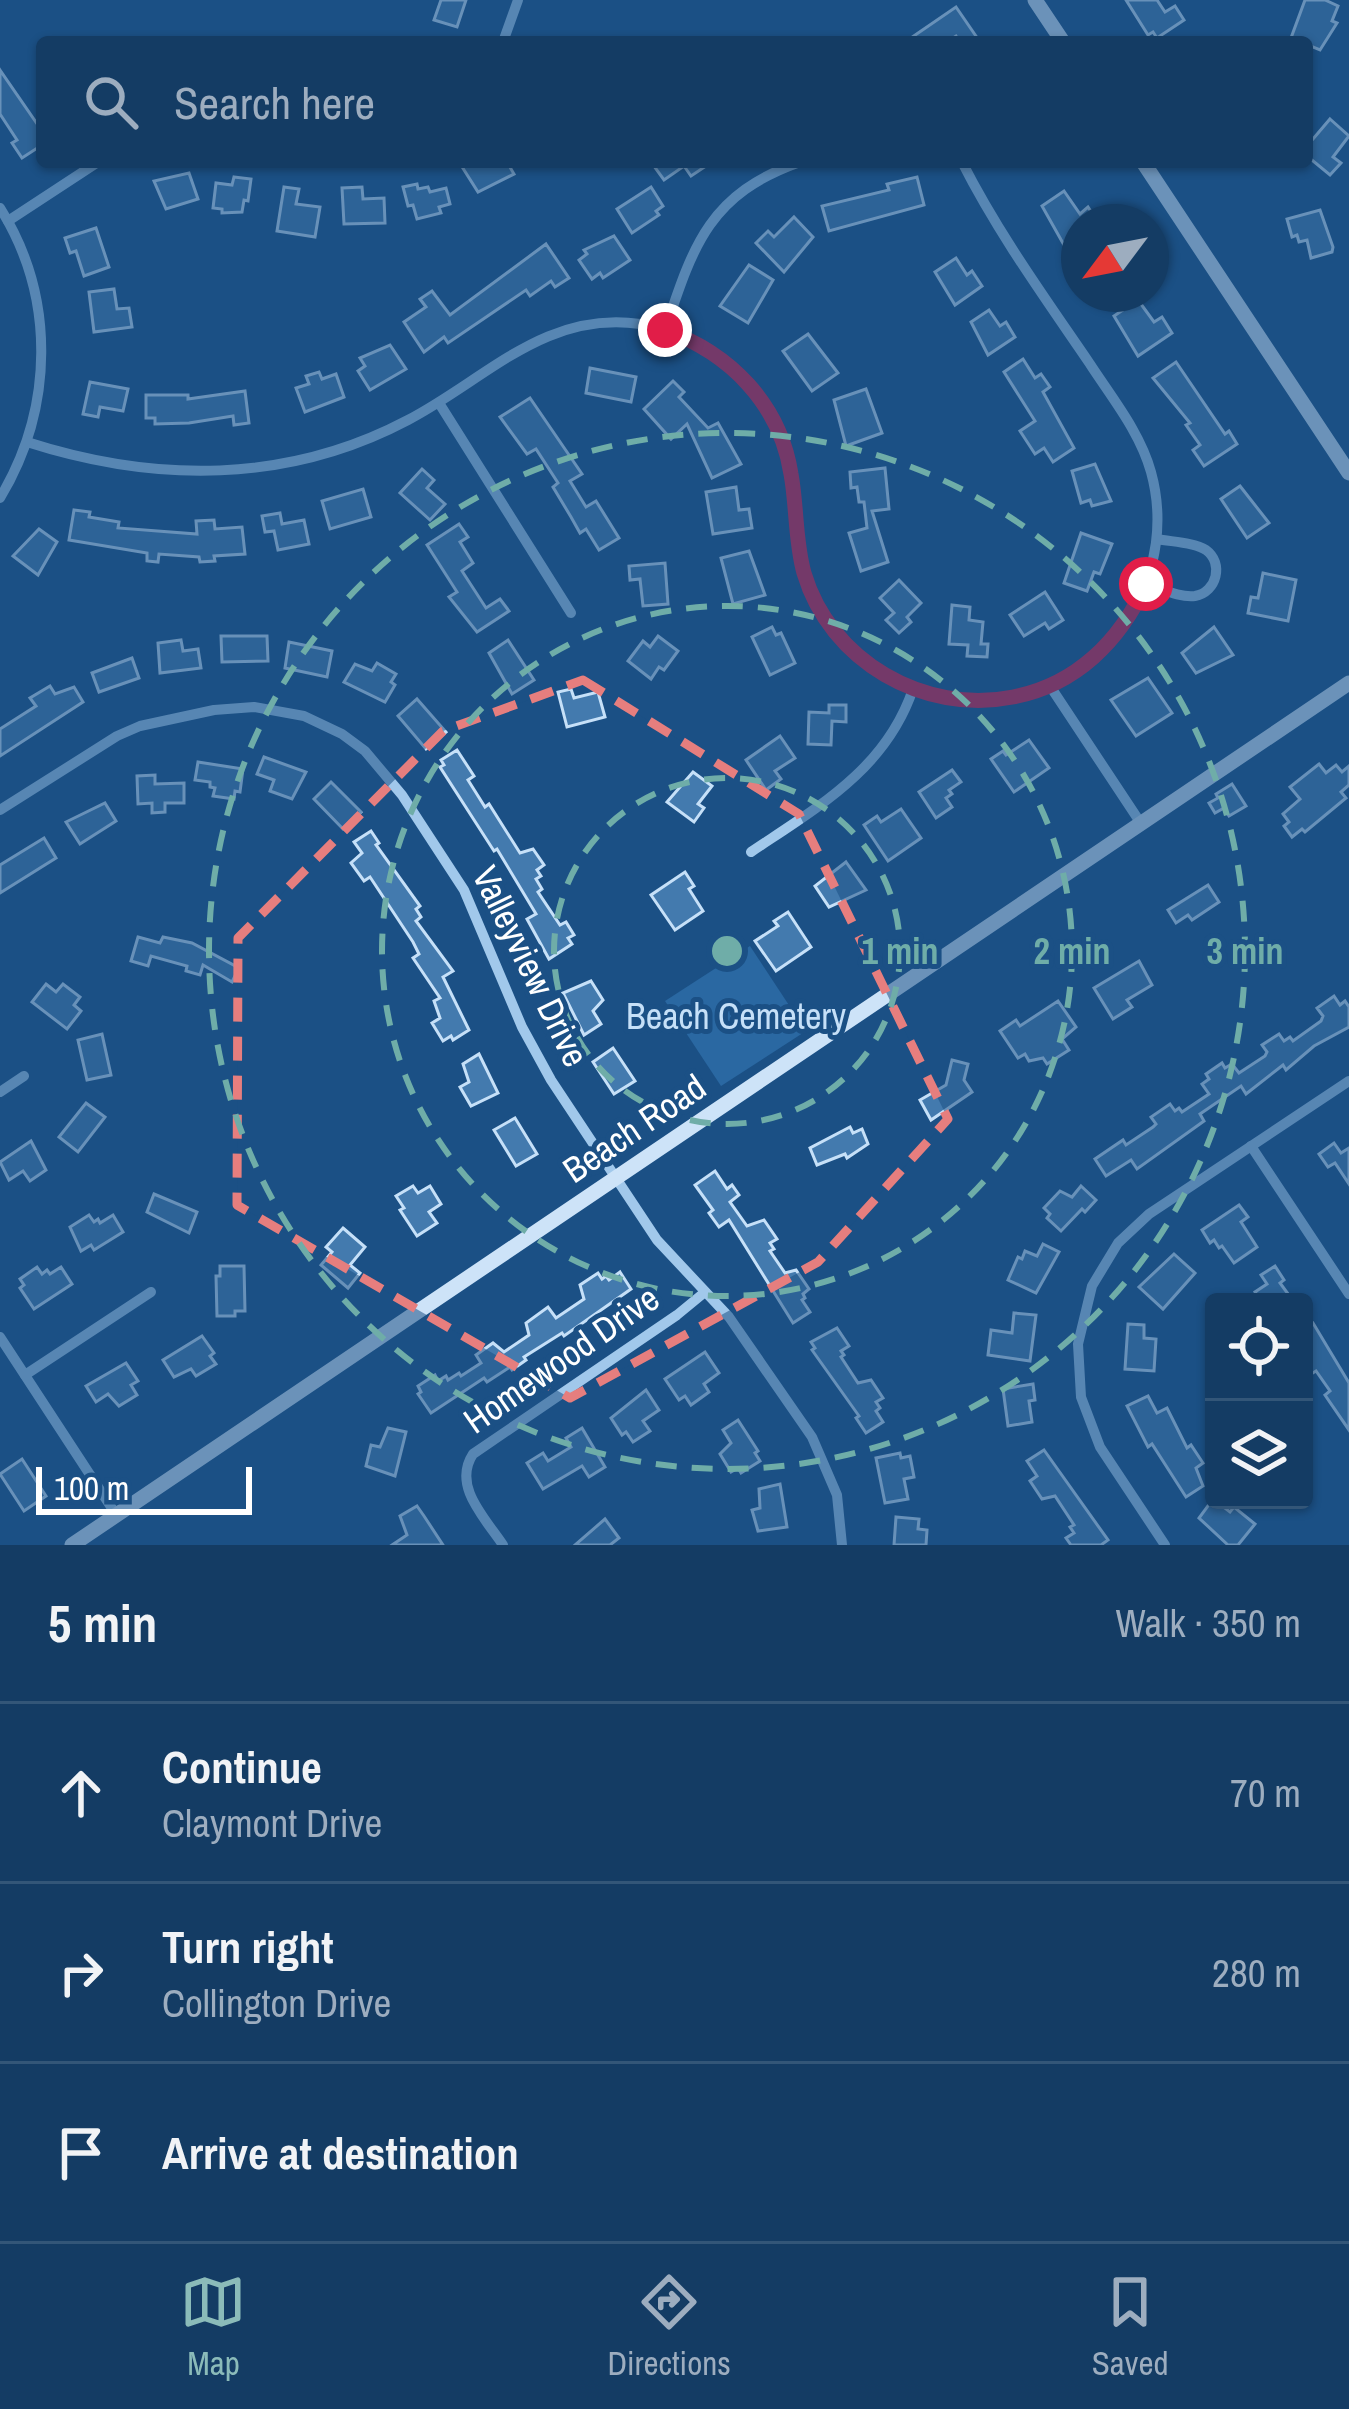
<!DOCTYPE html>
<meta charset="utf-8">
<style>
:root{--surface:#143c64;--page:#1d436a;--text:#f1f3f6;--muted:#9dadbf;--line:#335678;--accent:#8bbbb9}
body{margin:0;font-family:"Archivo Narrow",sans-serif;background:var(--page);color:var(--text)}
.controls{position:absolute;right:36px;bottom:36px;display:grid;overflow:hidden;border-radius:12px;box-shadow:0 3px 9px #0004}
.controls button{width:108px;height:108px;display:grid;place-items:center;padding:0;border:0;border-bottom:3px solid var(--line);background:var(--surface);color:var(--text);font:60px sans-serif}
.compass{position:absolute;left:1061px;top:204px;width:108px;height:108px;border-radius:50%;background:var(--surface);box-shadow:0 3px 9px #0004;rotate:238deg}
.scale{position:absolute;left:36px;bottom:30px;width:216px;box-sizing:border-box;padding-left:12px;border:6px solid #fff;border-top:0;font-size:33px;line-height:42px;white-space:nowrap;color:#fff;-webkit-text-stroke:9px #1b5085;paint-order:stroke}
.stop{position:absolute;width:36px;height:36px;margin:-27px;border:9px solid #e11d48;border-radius:50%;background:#fff}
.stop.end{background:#e11d48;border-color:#fff;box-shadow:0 3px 12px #0008}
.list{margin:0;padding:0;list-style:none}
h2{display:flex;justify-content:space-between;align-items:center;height:156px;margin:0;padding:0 48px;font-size:51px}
h2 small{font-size:39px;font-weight:400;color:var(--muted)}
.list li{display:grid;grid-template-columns:78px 1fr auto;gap:36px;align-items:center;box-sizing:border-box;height:180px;padding:0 48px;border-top:3px solid var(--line)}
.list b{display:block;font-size:45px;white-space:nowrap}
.list p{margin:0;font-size:39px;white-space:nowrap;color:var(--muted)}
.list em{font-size:39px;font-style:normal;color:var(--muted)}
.icon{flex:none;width:66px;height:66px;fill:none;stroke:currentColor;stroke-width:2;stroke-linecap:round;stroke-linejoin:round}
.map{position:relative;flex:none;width:1349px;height:1545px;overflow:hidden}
.search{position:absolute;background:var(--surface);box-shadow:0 3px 9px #0004;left:36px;right:36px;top:36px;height:132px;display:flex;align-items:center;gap:30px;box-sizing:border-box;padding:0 42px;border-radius:12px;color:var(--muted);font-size:45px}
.sheet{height:696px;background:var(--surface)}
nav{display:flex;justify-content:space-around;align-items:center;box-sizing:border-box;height:168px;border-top:3px solid var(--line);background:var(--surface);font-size:33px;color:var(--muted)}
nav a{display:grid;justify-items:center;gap:6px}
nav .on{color:var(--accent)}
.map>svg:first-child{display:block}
</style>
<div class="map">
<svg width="1349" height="1545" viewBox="0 0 1349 1545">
<rect width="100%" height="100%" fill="#1b5085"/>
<polygon fill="#2a68a2" points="750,946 806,1031 721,1086 665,1001"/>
<g fill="#437aae" stroke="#c6e0f8" stroke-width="3">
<polygon points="441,0 466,0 457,27 434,20"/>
<polygon points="1126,0 1157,0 1165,12 1175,6 1184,20 1157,38 1153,32 1148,35"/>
<polygon points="1305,0 1325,0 1338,6 1332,21 1337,23 1320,50 1291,38"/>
<polygon points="956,7 980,42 960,42 956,36 947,42 905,42"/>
<polygon points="0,70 42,131 42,145 22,158 12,143 17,140 0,114"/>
<polygon points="1330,119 1349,136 1333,157 1341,163 1330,175 1307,156 1307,135 1313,139"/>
<polygon points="459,162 507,162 514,174 478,192"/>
<polygon points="651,162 712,162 691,176 684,166 664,180"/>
<polygon points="189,173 198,199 166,209 154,181"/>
<polygon points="234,177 251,179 248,201 244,200 242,212 222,213 222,209 213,208 216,183 232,185"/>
<polygon points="917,177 924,205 829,231 822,206 889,190 887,184"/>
<polygon points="417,184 418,189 428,187 430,192 446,188 450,204 439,207 441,213 417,219 413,205 408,206 403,187"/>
<polygon points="284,187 299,189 296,204 320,207 315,237 277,231"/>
<polygon points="362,187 363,199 384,198 385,223 344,224 342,188"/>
<polygon points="651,187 663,206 656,211 659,215 632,233 617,209"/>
<polygon points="1064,191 1080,214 1088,207 1098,222 1079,222 1079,234 1064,245 1042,206"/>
<polygon points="1320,210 1333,247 1332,252 1311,258 1307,240 1299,242 1297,235 1292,237 1287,219"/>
<polygon points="794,217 813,237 784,272 756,243 768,231 774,237"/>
<polygon points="96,228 109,267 84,276 76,251 70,253 65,238"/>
<polygon points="614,236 630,260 603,278 600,273 592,279 579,260 587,254 584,250"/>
<polygon points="546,244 569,278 555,287 551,281 530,296 526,290 448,343 444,337 424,352 404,322 426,307 420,299 432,291 450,315"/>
<polygon points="956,258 967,275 972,271 982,286 955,305 935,272"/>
<polygon points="749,265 773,280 748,323 720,306"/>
<polygon points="114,289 117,309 129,308 132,327 94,332 89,292"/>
<polygon points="1138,300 1154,322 1162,317 1172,333 1138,356 1114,316"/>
<polygon points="989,310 1000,326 1006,322 1015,337 988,355 971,322"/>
<polygon points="808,334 838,373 812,391 783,351"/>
<polygon points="390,345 406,369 370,390 358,371 365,366 360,358"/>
<polygon points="1023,359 1035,378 1041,374 1050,387 1043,392 1074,448 1053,462 1044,448 1035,454 1020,431 1035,421 1004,372"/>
<polygon points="1176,362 1225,434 1229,431 1237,444 1204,466 1193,450 1200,445 1186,425 1190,423 1153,378"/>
<polygon points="590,368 636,377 631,402 586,393"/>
<polygon points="319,372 322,379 336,374 344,397 305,412 296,388 309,384 306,376"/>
<polygon points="673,381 684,392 679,397 708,428 718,423 741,464 712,478 687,424 671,439 644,409"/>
<polygon points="90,382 128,389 123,411 100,407 98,417 83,414"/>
<polygon points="866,389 882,433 846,446 834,400"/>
<polygon points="245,391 249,423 234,425 233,416 189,423 155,424 155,418 146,418 146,395 188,395 188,399"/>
<polygon points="530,398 582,474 570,481 586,507 596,501 619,538 599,550 586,529 580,533 571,517 553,487 558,483 536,449 527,454 500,417"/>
<polygon points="1095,464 1111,501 1092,506 1090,500 1081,503 1072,471"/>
<polygon points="885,468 889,509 872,511 888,562 861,571 849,533 867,528 864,502 859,502 857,487 851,488 850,472"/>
<polygon points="422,469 434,480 427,488 445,504 430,520 400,493"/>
<polygon points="1240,486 1269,523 1247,538 1221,499"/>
<polygon points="736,487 739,510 749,509 752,528 713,534 706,492"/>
<polygon points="363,489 371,517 330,529 322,501"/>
<polygon points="74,510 90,512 89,517 119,522 118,528 197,534 196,521 214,520 215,529 242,527 245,554 214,556 215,561 200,562 199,557 159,554 158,562 147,561 147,553 69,540"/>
<polygon points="280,513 282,524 304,520 309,544 278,550 274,531 265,532 262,516"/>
<polygon points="459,524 468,537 460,542 473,563 462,571 486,608 500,599 509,611 477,632 449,597 457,592 427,545"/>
<polygon points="39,529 57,542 38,575 13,556"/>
<polygon points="1081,533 1112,544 1100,574 1094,572 1087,591 1064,583"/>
<polygon points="749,551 765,595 733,604 721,558"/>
<polygon points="665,563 668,604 643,606 640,579 630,580 629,566"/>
<polygon points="1263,573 1296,580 1288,621 1248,613 1251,597 1258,598"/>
<polygon points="899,580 921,603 907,617 911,622 899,633 886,620 894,613 880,598"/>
<polygon points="1045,592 1063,620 1049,629 1045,623 1024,636 1010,615"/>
<polygon points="952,605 970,607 969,620 983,622 981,644 988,644 987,657 967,656 968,645 949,644"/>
<polygon points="772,627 776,635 781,633 795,663 770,675 752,637"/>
<polygon points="1214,627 1233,655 1196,673 1182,653"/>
<polygon points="221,636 267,636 268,661 222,662"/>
<polygon points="658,636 678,651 664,670 659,667 651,679 628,661 643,641 650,647"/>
<polygon points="181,640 183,651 198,649 201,668 160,673 158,643"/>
<polygon points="508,640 534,680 512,694 489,653"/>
<polygon points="289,642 332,651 327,677 285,668"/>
<polygon points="132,658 139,678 99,692 92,673"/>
<polygon points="377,663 396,674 391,682 395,685 385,702 344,682 355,664 372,671"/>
<polygon points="1148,678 1172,713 1136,736 1111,700"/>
<polygon points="50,686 55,694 74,687 83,702 0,756 0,729 36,706 30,698"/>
<polygon points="571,689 574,698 598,692 605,717 567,727 558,692"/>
<polygon points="417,699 446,732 426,749 398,716"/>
<polygon points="829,705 846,705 846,722 832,721 831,745 808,744 809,712 829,713"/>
<polygon points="780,736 795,758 775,771 781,779 766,790 746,760"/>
<polygon points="1029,740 1049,768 1014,792 991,759 1003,751 1006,755"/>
<polygon points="457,750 474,776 468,780 485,807 489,804 520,853 533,849 544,865 537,870 541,876 536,879 542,889 538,892 560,925 566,922 574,935 568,938 572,944 549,959 527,919 536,914 497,849 494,851 440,767 444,765 441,760"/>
<polygon points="264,757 306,772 292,799 270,791 274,780 257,774"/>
<polygon points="198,762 243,769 240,792 235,791 234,799 213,796 215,788 210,787 210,782 195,780"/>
<polygon points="1319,764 1326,773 1336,765 1342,772 1349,766 1349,785 1341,792 1346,798 1305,832 1302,829 1292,837 1284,826 1289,822 1283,814 1300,799 1290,787"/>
<polygon points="952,770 961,782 949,790 952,794 946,798 952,807 936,818 919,792"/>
<polygon points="693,772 712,786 698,804 704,808 694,822 667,802"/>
<polygon points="155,775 155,784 184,783 184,803 165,803 165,812 152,813 152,803 138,804 137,776"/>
<polygon points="331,782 361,812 343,829 314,799"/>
<polygon points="1232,784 1246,806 1229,816 1224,808 1215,813 1209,803 1218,798 1216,794"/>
<polygon points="105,803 116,821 80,844 66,822"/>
<polygon points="901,809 921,838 888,861 864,825 877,816 881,822"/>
<polygon points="371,831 379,843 376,845 420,906 416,909 421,917 416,921 453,971 443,977 469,1030 453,1040 451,1036 443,1041 432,1023 440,1018 434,1001 440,998 413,958 419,954 413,942 370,877 364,881 351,863 362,853 354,842"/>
<polygon points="44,838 56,858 0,893 0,865"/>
<polygon points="846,862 866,890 829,907 815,886"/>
<polygon points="685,872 694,886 689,889 703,911 675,930 651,895"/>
<polygon points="1208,885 1219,902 1192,920 1188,915 1176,923 1168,910"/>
<polygon points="788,912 811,947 776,971 755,941 778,926 774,921"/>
<polygon points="138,937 160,943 163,937 192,943 239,968 232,982 203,965 200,975 186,971 187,966 151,956 148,966 131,961"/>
<polygon points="1139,961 1152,985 1127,1000 1132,1007 1113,1019 1094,988"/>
<polygon points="591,981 603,1000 593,1011 601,1024 584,1035 563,993"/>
<polygon points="46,984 56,992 63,984 80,997 74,1005 81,1011 67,1029 32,1002"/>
<polygon points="1334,996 1340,1005 1345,1001 1349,1007 1349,1027 1314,1046 1286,1070 1283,1065 1246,1094 1241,1086 1200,1114 1204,1121 1137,1169 1131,1160 1106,1176 1095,1159 1123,1140 1126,1145 1153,1127 1156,1124 1151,1117 1170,1104 1175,1111 1179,1108 1182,1112 1209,1094 1202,1084 1209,1079 1206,1074 1222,1063 1225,1068 1232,1064 1239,1073 1265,1056 1267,1052 1262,1045 1279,1034 1284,1041 1290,1037 1293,1041 1321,1021 1323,1016 1317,1008"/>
<polygon points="1058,1001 1076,1027 1062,1039 1069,1050 1047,1064 1043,1058 1029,1061 1025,1054 1018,1058 1000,1031 1016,1020 1020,1026"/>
<polygon points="102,1034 111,1075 87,1080 78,1040"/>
<polygon points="613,1048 635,1081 614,1094 593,1062"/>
<polygon points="479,1054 498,1093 471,1106 460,1087 469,1082 463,1064"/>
<polygon points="952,1060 968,1064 964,1080 972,1092 931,1120 920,1100 946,1085"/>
<polygon points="86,1103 105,1117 78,1152 59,1137"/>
<polygon points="515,1118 537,1154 516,1166 494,1130"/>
<polygon points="850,1127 853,1133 862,1129 868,1144 847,1158 845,1154 817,1165 810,1148"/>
<polygon points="31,1141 46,1170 30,1181 23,1171 9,1180 0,1162"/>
<polygon points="1334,1143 1341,1153 1349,1148 1349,1184 1335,1163 1328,1167 1319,1154"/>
<polygon points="715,1171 727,1189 732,1185 739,1195 730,1202 747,1226 764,1220 777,1239 770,1243 774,1249 770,1251 785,1273 796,1270 809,1289 803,1294 805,1298 802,1300 810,1312 793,1323 729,1220 719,1227 709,1213 713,1210 695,1185"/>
<polygon points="413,1186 418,1193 430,1186 441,1204 429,1212 437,1223 417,1236 400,1210 404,1208 396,1196"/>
<polygon points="1081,1186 1096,1200 1085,1212 1082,1209 1061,1231 1047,1218 1050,1214 1044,1208 1060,1191 1072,1197"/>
<polygon points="154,1194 197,1212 189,1233 147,1212"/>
<polygon points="1239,1205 1248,1217 1241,1222 1257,1247 1234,1263 1222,1246 1219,1248 1214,1240 1210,1243 1202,1230"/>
<polygon points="89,1215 94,1222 98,1219 100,1223 113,1215 123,1232 94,1250 91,1245 81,1251 70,1227"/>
<polygon points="343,1228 365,1247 350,1265 360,1273 348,1288 321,1265 332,1252 326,1247"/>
<polygon points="1043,1244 1059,1252 1036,1293 1008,1280 1018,1257 1022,1259 1025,1251 1037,1256"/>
<polygon points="1174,1254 1195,1273 1163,1309 1139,1287"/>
<polygon points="220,1266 244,1266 245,1311 235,1311 235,1316 217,1316 216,1276 220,1276"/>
<polygon points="1275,1266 1284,1280 1280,1283 1294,1302 1262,1302 1255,1292 1267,1284 1261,1275"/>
<polygon points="37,1267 42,1274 47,1270 50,1274 61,1267 72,1284 34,1309 20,1288 24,1285 20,1279"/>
<polygon points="620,1272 631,1289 564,1336 562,1333 524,1357 526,1360 512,1370 510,1367 487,1382 484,1378 431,1413 418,1394 421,1392 418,1386 435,1375 438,1381 446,1376 448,1380 459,1373 461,1376 481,1363 476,1355 493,1343 504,1352 529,1335 526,1323 548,1307 556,1318 584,1299 580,1285 598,1273 602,1279 606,1276 609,1280"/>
<polygon points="1014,1313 1036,1315 1030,1361 988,1355 991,1330 1012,1333"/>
<polygon points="1313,1323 1349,1383 1349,1430 1325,1395 1330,1391 1316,1371 1308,1376 1304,1369 1304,1329"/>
<polygon points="1128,1324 1144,1325 1144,1338 1156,1339 1154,1371 1125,1369"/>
<polygon points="837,1328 849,1346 841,1351 844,1355 841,1357 858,1383 871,1380 883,1398 876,1402 880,1408 876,1411 883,1422 866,1433 856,1418 859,1416 812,1350 815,1348 811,1342"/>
<polygon points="202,1336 214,1353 210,1356 216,1364 196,1376 191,1369 174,1377 163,1360"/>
<polygon points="705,1352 719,1373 704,1384 709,1392 691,1405 685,1396 679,1400 665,1379"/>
<polygon points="126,1363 138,1381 131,1385 137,1395 119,1406 108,1394 96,1402 86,1386"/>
<polygon points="1033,1384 1035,1400 1029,1401 1032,1422 1008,1426 1003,1389"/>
<polygon points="646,1390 659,1410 643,1421 650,1431 633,1442 626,1432 622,1435 611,1418"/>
<polygon points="1148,1396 1157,1413 1167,1408 1187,1448 1191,1445 1203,1463 1196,1468 1203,1486 1186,1497 1152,1444 1148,1447 1127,1406"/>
<polygon points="738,1420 758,1451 755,1453 760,1461 741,1473 738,1468 731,1472 720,1454 731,1443 723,1430"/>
<polygon points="388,1428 406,1432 395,1476 366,1466 371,1445 380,1447"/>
<polygon points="582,1428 605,1467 589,1477 582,1466 543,1489 527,1463 543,1453 548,1461 571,1447 566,1438"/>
<polygon points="1044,1450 1108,1540 1101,1545 1071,1545 1066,1538 1074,1533 1070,1527 1074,1525 1055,1496 1042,1499 1030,1481 1037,1476 1027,1461"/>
<polygon points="900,1453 901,1458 910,1456 914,1477 904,1479 908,1499 885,1503 876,1458"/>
<polygon points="22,1459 46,1496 24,1511 0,1474"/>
<polygon points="780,1484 787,1527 758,1531 752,1510 760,1508 759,1489"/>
<polygon points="1213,1499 1230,1512 1234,1507 1255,1524 1238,1545 1228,1545 1199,1518"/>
<polygon points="417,1506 424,1516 443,1545 392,1545 407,1535 400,1516"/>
<polygon points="896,1517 919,1519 918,1529 927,1530 926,1545 894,1545"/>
<polygon points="605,1519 619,1538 610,1545 575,1545"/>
</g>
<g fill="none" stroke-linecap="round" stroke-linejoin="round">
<g stroke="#a1c8eb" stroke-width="10">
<polyline points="503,42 518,0"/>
<path d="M0,208c56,89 54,200 0,290"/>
<polyline points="8,221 98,162"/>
<path d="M665,330c28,-84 44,-136 135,-168"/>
<polyline points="439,403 571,613"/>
<path d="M27,442c128,41 260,42 381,-22 77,-40 137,-110 232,-96 70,10 130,65 148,133 7,28 6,57 10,86 10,65 50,119 111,144 39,16 82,19 122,6 44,-14 79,-43 102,-82 24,-42 31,-92 18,-139 -11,-40 -39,-74 -61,-108 -45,-66 -92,-131 -128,-202"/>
<path d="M1146,584c14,4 34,14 49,12 22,-4 29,-33 11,-46 -13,-8 -34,-8 -49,-11"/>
<polyline points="1050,686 1140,822"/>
<polyline points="0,810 117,736 140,726 214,710 254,707 304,716 342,734 365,751 402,795 464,890 522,1027 551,1080 657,1240 729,1317 812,1437 837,1495 842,1545"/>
<path d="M751,852c67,-45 135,-83 162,-163"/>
<polyline points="0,1092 24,1076"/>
<polyline points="1251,1146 1349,1294"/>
<polyline points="0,1337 117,1516"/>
<polyline points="25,1375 151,1292"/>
<path d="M503,1545c-18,-27 -51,-59 -30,-91l204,-139 28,-23"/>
<polyline points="1165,1545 1100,1447 1081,1397 1078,1344 1092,1286 1118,1243 1149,1214 1349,1081"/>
</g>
<g stroke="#cde3f8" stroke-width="15">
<polyline points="1035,0 1063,42"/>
<polyline points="1143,162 1349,473"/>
<polyline points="72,1545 1349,683"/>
</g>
</g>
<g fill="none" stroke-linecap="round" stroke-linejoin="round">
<path stroke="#e11d48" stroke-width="15" d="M665,330c65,23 115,74 126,144 6,33 4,67 13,99 26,88 120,142 209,124 63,-12 107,-56 133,-113"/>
</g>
<path d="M0 0H1349V1545H0ZM583,680l216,134 149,305 -130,143 -248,136 -333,-193 1,-267 205,-207z" fill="#1b5085" fill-opacity=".55" fill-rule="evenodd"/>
<path fill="none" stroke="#e67e7e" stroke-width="9" stroke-dasharray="24 15" stroke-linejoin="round" d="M583,680l216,134 149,305 -130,143 -248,136 -333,-193 1,-267 205,-207z"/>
<g fill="none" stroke="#6fada8" stroke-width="6" stroke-dasharray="21 15">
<circle cx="727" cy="951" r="173"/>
<circle cx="727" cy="951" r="345"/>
<circle cx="727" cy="951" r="518"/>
</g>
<g text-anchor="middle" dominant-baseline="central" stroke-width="10" stroke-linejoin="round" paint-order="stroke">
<g font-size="36" fill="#fff" stroke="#1b5085">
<text transform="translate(531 966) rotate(64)">Valleyview Drive</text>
<text transform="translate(634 1128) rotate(-34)">Beach Road</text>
<text transform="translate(561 1359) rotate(-35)">Homewood Drive</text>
</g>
<g font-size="36" fill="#c6e0f8" stroke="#1b5085">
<text x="736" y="1016">Beach Cemetery</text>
</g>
</g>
<circle cx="727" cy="951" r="18" fill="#6fada8" stroke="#1b5085" stroke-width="6"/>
<g font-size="36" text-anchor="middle" font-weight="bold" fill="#6fada8" stroke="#1b5085" stroke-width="10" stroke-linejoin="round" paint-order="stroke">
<text x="900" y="964">1 min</text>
<text x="1072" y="964">2 min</text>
<text x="1245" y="964">3 min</text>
</g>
</svg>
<div class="controls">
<button><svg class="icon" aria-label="locate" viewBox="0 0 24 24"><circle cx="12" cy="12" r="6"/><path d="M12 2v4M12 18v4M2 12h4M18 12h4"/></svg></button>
<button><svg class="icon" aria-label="layers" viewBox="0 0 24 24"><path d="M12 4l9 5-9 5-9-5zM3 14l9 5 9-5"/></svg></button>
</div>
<svg class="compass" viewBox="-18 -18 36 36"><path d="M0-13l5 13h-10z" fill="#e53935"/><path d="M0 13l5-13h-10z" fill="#9dadbf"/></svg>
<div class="scale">100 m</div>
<div class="stop" style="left:1146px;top:584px"></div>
<div class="stop end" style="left:665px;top:330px"></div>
<div class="search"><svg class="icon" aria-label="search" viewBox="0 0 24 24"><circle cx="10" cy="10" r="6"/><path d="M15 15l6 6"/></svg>Search here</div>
</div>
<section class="sheet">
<h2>5 min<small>Walk · 350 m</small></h2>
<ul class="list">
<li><svg class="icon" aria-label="ahead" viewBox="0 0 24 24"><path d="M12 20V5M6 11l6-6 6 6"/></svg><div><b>Continue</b><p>Claymont Drive</p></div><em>70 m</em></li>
<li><svg class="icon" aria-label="right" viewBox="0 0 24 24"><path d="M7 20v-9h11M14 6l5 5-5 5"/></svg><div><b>Turn right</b><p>Collington Drive</p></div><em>280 m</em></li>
<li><svg class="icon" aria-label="arrive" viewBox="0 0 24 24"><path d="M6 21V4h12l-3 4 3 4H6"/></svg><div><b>Arrive at destination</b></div></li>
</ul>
</section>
<nav>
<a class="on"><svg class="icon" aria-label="map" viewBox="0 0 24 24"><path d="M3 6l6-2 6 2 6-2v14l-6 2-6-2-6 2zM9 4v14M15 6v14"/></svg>Map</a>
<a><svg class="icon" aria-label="directions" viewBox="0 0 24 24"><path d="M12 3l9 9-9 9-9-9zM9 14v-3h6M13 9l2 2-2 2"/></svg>Directions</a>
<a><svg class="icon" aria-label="saved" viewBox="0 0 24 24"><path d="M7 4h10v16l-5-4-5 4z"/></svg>Saved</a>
</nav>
